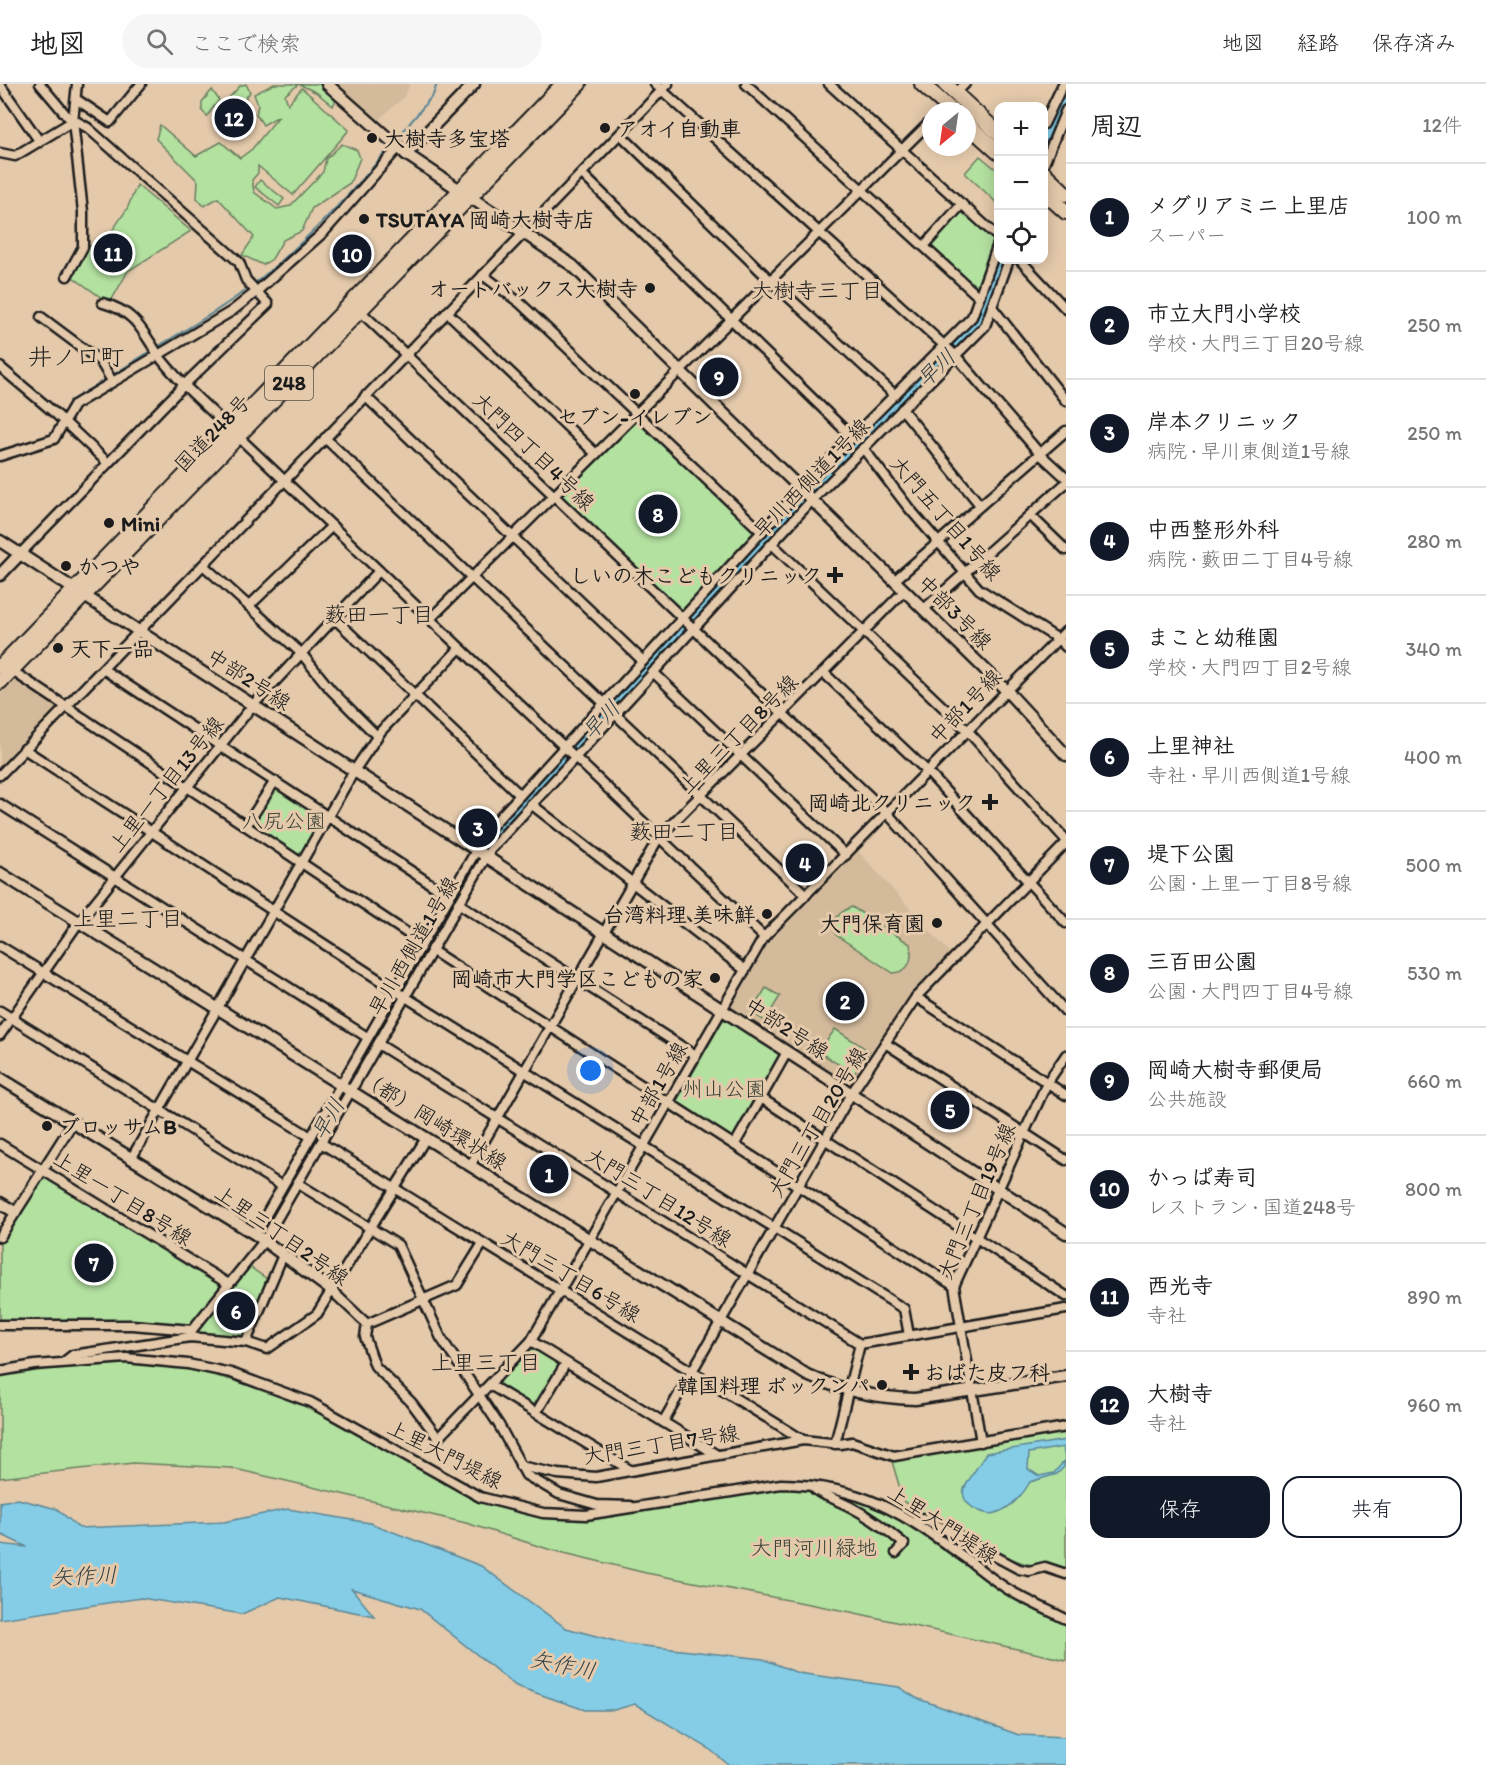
<!DOCTYPE html>
<html lang="ja">
<meta charset="utf-8">
<style>
:root{--surface:#fff;--page:#f6f6f6;--text:#202124;--muted:#757577;--line:#e0e0e0;--accent:#111827}
body{margin:0;font-family:Itim,"Klee One",sans-serif;background:var(--page);color:var(--text)}
.controls{position:absolute;right:18px;top:18px;display:grid;overflow:hidden;border-radius:12px;box-shadow:0 3px 15px #0003}
.controls button{width:54px;height:54px;display:grid;place-items:center;padding:0;border:0;border-bottom:2px solid var(--line);background:var(--surface);color:var(--text);font:30px sans-serif}
.compass{position:absolute;left:922px;top:18px;width:54px;height:54px;border-radius:50%;background:var(--surface);box-shadow:0 3px 15px #0003;rotate:209deg}
.you{position:absolute;left:591px;top:987px;width:21px;height:21px;margin:-15px;border:4px solid #fff;border-radius:50%;background:#1a73e8;box-shadow:0 0 0 9px #1a73e833}
.badge{display:grid;place-items:center;width:39px;height:39px;border-radius:50%;background:var(--accent);color:#fff;font-size:20px;font-weight:700}
.pin{position:absolute;translate:-50% -50%;border:3px solid #fff;box-shadow:0 2px 6px #0006}
.list{margin:0;padding:0;list-style:none}
h2{display:flex;justify-content:space-between;align-items:center;height:78px;margin:0;padding:0 24px;font-size:26px}
h2 small{font-size:20px;font-weight:400;color:var(--muted)}
.list li{display:grid;grid-template-columns:39px 1fr auto;gap:18px;align-items:center;box-sizing:border-box;height:108px;padding:0 24px;border-top:2px solid var(--line)}
.list b{display:block;font-size:22px;white-space:nowrap}
.list p{margin:0;font-size:20px;white-space:nowrap;color:var(--muted)}
.list em{font-size:20px;font-style:normal;color:var(--muted)}
.actions{display:flex;gap:12px;padding:18px 24px}
.actions a{flex:1;padding:14px 0;border:2px solid var(--accent);border-radius:18px;text-align:center;font-size:21px;color:var(--accent)}
.actions .main{background:var(--accent);color:#fff}
.icon{flex:none;width:33px;height:33px;fill:none;stroke:currentColor;stroke-width:2;stroke-linecap:round;stroke-linejoin:round}
.map{position:relative;flex:none;width:1066px;height:1681px;overflow:hidden}
header{display:flex;align-items:center;gap:36px;box-sizing:border-box;height:84px;padding:0 30px;background:var(--surface);border-bottom:2px solid var(--line)}
header strong{font-size:28px}
nav{display:flex;gap:33px;margin-inline-start:auto;font-size:21px}
.search{width:420px;height:54px;background:var(--page);display:flex;align-items:center;gap:15px;box-sizing:border-box;padding:0 21px;border-radius:33px;color:var(--muted);font-size:22px}
main{display:flex}
aside{flex:1;background:var(--surface)}
.map>svg:first-child{display:block}
</style>
<header>
<strong>地図</strong>
<div class="search"><svg class="icon" aria-label="search" viewBox="0 0 24 24"><circle cx="10" cy="10" r="6"/><path d="M15 15l6 6"/></svg>ここで検索</div>
<nav><a>地図</a><a>経路</a><a>保存済み</a></nav>
</header>
<main>
<div class="map">
<svg width="1066" height="1681" viewBox="0 0 1066 1681">
<rect width="100%" height="100%" fill="#e4c9ab"/>
<filter id="ink" filterUnits="userSpaceOnUse"><feTurbulence type="fractalNoise" baseFrequency=".0167" numOctaves="2"/><feDisplacementMap in="SourceGraphic" scale="12" xChannelSelector="R" yChannelSelector="G"/><feConvolveMatrix kernelMatrix="1 2 1 2 8 2 1 2 1" color-interpolation-filters="sRGB"/></filter>
<g filter="url(#ink)">
<g fill="#d3ba9b">
<polygon points="333,0 410,0 404,13 376,38"/>
<polygon points="17,594 58,621 59,625 0,686 0,610"/>
<polygon points="858,767 950,869 909,912 848,1002 730,925 770,857"/>
</g>
<g fill="#b3e1a0" stroke="#687e5e" stroke-width="1.5">
<polygon points="246,0 250,8 240,22 233,22 229,14 240,2"/>
<polygon points="274,0 323,0 337,13 333,22 317,9 299,0 285,11 288,20 302,4 349,46 293,111 258,82 258,89 252,96 254,108 277,125 290,122 323,88 326,75 342,60 357,66 360,74 350,99 312,124 302,147 283,156 272,175 263,181 242,171 254,153 218,114 204,122 197,114 198,97 156,55 160,41 196,72 221,58 240,74 252,65 279,32 263,41 256,30 258,21 254,10"/>
<polygon points="212,6 219,16 207,32 202,27 202,18"/>
<polygon points="980,72 998,87 998,120 965,89"/>
<polygon points="260,96 284,115 279,122 255,103"/>
<polygon points="137,101 191,147 128,187 111,217 102,214 70,191 86,164 108,153 127,125"/>
<polygon points="959,125 963,125 995,154 979,204 975,204 929,162"/>
<polygon points="635,336 638,336 755,447 755,450 684,528 562,413 562,409"/>
<polygon points="277,702 322,732 301,773 252,742 251,738 273,703"/>
<path d="M852,823l58,37c3,15 0,28 -17,29l-57,-38c-6,-14 3,-23 16,-28z"/>
<polygon points="766,904 780,912 765,937 751,928"/>
<polygon points="728,935 782,971 734,1054 731,1054 677,1017 723,936"/>
<polygon points="835,945 869,967 854,990 819,968"/>
<polygon points="42,1091 45,1091 220,1199 221,1202 191,1242 0,1238 0,1159"/>
<polygon points="247,1181 270,1197 246,1253 195,1251 195,1247"/>
<polygon points="532,1263 561,1280 534,1324 497,1299"/>
<path d="M124,1278c88,5 165,32 241,75 48,27 95,60 150,74 114,28 225,-46 338,-14 53,14 93,55 137,85 24,16 51,29 76,42v36l-215,-48 -205,-39 -98,-24 -82,-26 -235,-55 -98,-5 -133,15v-103l29,-6z"/>
<path d="M1066,1347v140c-65,-6 -107,-36 -162,-69l-13,-44z"/>
</g>
<g fill="#85cde6" stroke="#5b8695" stroke-width="1.5" fill-rule="evenodd">
<path d="M1066,1356l-2,27 -7,7 -27,8c-8,14 -19,26 -34,31 -12,4 -37,-9 -32,-24 4,-9 17,-27 22,-36zM1063,1363l2,13 -11,13 -15,3 -11,-7 1,-16z"/>
<polygon points="18,1415 57,1425 79,1444 224,1438 288,1425 370,1439 481,1482 566,1544 626,1560 763,1575 798,1589 899,1603 916,1614 1019,1651 1066,1653 1066,1681 729,1681 708,1664 635,1620 614,1626 585,1626 516,1602 420,1525 352,1505 374,1532 280,1513 242,1530 141,1514 0,1535 0,1460 27,1463 0,1450 0,1418"/>
</g>
<g fill="none" stroke-linecap="round" stroke-linejoin="round">
<g stroke="#5b8695" stroke-width="2">
<polyline points="396,56 433,11 437,0"/>
<path d="M157,263c30,-18 61,-36 89,-57 54,-41 103,-94 146,-145"/>
<polyline points="111,292 152,266"/>
<polyline points="62,333 70,317 106,295"/>
<polyline points="0,366 44,354 54,349"/>
</g>
<g stroke="#85cde6" stroke-width="14">
<polyline points="1044,58 1066,8"/>
<polyline points="262,1148 485,761 499,743 813,405 978,243 1002,176"/>
</g>
<g stroke="#1c1c1c" stroke-width="13">
<g id="minor">
<polyline points="655,0 956,272 1041,371 1066,394"/>
<polyline points="746,0 979,213"/>
<polyline points="829,0 998,153"/>
<polyline points="0,1 40,58"/>
<polyline points="955,10 965,0"/>
<polyline points="76,15 110,38 141,0"/>
<polyline points="1044,40 1063,0"/>
<polyline points="620,50 770,196 895,311"/>
<polyline points="0,69 15,72 73,37"/>
<polyline points="1044,80 1066,26"/>
<polyline points="582,90 852,353"/>
<polyline points="924,162 962,120"/>
<polyline points="1020,176 1066,225"/>
<polyline points="483,191 520,219 762,448"/>
<polyline points="67,192 83,163 83,128 73,37 77,0"/>
<path d="M103,219c33,9 39,28 56,53 8,11 17,20 25,29l580,552"/>
<polyline points="992,223 1066,317"/>
<polyline points="360,227 887,729 1066,928"/>
<polyline points="447,228 596,370"/>
<polyline points="41,233 100,277 112,297"/>
<polyline points="0,283 57,331 108,379"/>
<polyline points="365,312 643,577"/>
<polyline points="902,325 980,421"/>
<polyline points="325,354 604,619"/>
<polyline points="863,364 908,423 979,505 1058,555 1066,563"/>
<polyline points="0,372 54,355 74,321 232,227 256,208 324,148 399,63"/>
<polyline points="1030,431 1066,466"/>
<polyline points="772,460 967,646 1066,756"/>
<polyline points="20,470 184,301 268,220 246,196 239,178 88,44 67,32 40,0"/>
<polyline points="203,481 301,569 331,606 377,652"/>
<polyline points="895,496 1066,347"/>
<polyline points="249,522 332,442"/>
<polyline points="924,525 1066,399"/>
<polyline points="334,534 520,711"/>
<polyline points="430,535 931,37"/>
<polyline points="103,585 449,812"/>
<polyline points="11,586 422,859"/>
<polyline points="653,588 846,771"/>
<polyline points="824,589 927,687 1066,839"/>
<polyline points="615,630 806,811"/>
<polyline points="24,665 404,912 904,1225 909,1251"/>
<polyline points="0,691 668,0"/>
<polyline points="0,720 367,953"/>
<polyline points="531,720 745,886"/>
<polyline points="246,742 275,697"/>
<polyline points="458,819 695,971"/>
<polyline points="0,862 311,1053"/>
<polyline points="431,866 954,1202"/>
<polyline points="916,913 1066,1011"/>
<polyline points="0,927 282,1102"/>
<polyline points="0,951 79,838 253,621 379,487"/>
<polyline points="885,959 1066,1076"/>
<polyline points="378,960 860,1260"/>
<polyline points="761,1014 1066,1212"/>
<polyline points="321,1059 803,1356"/>
<polyline points="0,1060 227,1199"/>
<polyline points="735,1060 787,968"/>
<polyline points="131,1075 354,687 381,647 460,564"/>
<polyline points="470,1082 659,753 905,506"/>
<polyline points="297,1099 398,1161 441,1254 499,1341 526,1391 559,1410 597,1421 630,1422"/>
<polyline points="255,1150 488,746 801,405 972,233 998,160"/>
<polyline points="0,1153 72,1040"/>
<polyline points="331,1206 367,1240"/>
<polyline points="367,1240 365,1253 375,1282 411,1318 438,1354 531,1257 764,853 1066,547"/>
<polyline points="367,1240 457,1201 483,1159"/>
<polyline points="0,1241 132,1241 192,1246"/>
<polyline points="190,1253 192,1246 264,1157 490,766 812,416 985,242 1009,176"/>
<polyline points="531,1257 717,1371"/>
<polyline points="246,1258 283,1171"/>
<polyline points="860,1260 1066,1225"/>
<polyline points="64,1278 73,1271 190,1253 246,1258 267,1265 317,1230 426,1054"/>
<path d="M0,1287l35,-6 91,-7 62,6 43,9 79,29 170,95 63,16 43,2 195,-31c82,1 122,29 187,76 16,12 31,25 48,34 16,9 34,17 50,25"/>
<polyline points="490,1301 630,1386"/>
<polyline points="536,1329 566,1279"/>
<polyline points="663,1338 851,1010 916,913 1066,759"/>
<polyline points="981,1358 954,1202 1047,999 1066,971"/>
<polyline points="835,1360 860,1260"/>
<polyline points="520,1382 558,1390 596,1393 803,1356 840,1360 852,1358 894,1372 1066,1343"/>
<path d="M812,1402c6,8 16,10 24,14 26,11 47,26 68,44l-8,9"/>
<polyline points="914,1437 922,1434 927,1436 1019,1485 1029,1487 1045,1483 1066,1490"/>
</g>
</g>
<g stroke="#1c1c1c" stroke-width="15">
<g id="tertiary">
<polyline points="327,0 406,70 573,182 1006,606 1066,671"/>
<polyline points="406,70 474,0"/>
<polyline points="0,457 1066,1149"/>
<polyline points="0,491 20,470"/>
<path d="M0,789l807,502c35,16 69,23 108,24l151,-23"/>
<polyline points="0,994 255,1150 331,1206"/>
<polyline points="0,1119 15,1128"/>
</g>
</g>
<g stroke="#1c1c1c" stroke-width="18">
<g id="primary">
<polyline points="922,0 952,27"/>
<polyline points="945,0 998,49"/>
<polyline points="967,40 998,68"/>
<polyline points="1044,89 1066,110"/>
<polyline points="1044,108 1066,128"/>
</g>
</g>
<g stroke="#1c1c1c" stroke-width="18">
<g id="trunk">
<polyline points="0,583 563,0"/>
<polyline points="0,598 579,0"/>
</g>
</g>
<use href="#minor" stroke="#e4c9ab" stroke-width="8"/>
<use href="#tertiary" stroke="#e4c9ab" stroke-width="10"/>
<use href="#primary" stroke="#e4c9ab" stroke-width="14"/>
<use href="#trunk" stroke="#e4c9ab" stroke-width="14"/>
</g>
</g>
<g fill="#1c1c1c" stroke="#e4c9ab" stroke-width="2">
<circle cx="605" cy="44" r="6"/>
<circle cx="372" cy="54" r="6"/>
<circle cx="364" cy="135" r="6"/>
<circle cx="650" cy="204" r="6"/>
<circle cx="635" cy="310" r="6"/>
<circle cx="109" cy="439" r="6"/>
<circle cx="66" cy="482" r="6"/>
<path d="M832 482h6v6h6v6h-6v6h-6v-6h-6v-6h6z"/>
<circle cx="58" cy="564" r="6"/>
<path d="M987 709h6v6h6v6h-6v6h-6v-6h-6v-6h6z"/>
<circle cx="767" cy="830" r="6"/>
<circle cx="937" cy="839" r="6"/>
<circle cx="715" cy="894" r="6"/>
<circle cx="47" cy="1042" r="6"/>
<path d="M908 1279h6v6h6v6h-6v6h-6v-6h-6v-6h6z"/>
<circle cx="882" cy="1301" r="6"/>
</g>
<g text-anchor="middle" dominant-baseline="central" stroke-width="6" stroke-linejoin="round" paint-order="stroke">
<rect fill="#e4c9ab" stroke="#585047" stroke-width="1.5" x="265" y="282" width="48" height="34" rx="4.5"/>
<g font-size="20" font-weight="bold" fill="#1c1c1c">
<text x="289" y="299">248</text>
</g>
<g font-size="21" font-weight="bold" fill="#1c1c1c" stroke="#e4c9ab" text-anchor="start">
<text x="617" y="44">アオイ自動車</text>
<text x="384" y="54">大樹寺多宝塔</text>
<text x="376" y="135">TSUTAYA 岡崎大樹寺店</text>
<text x="638" y="204" text-anchor="end">オートバックス大樹寺</text>
<text x="635" y="332" text-anchor="middle">セブン-イレブン</text>
<text x="121" y="439">Mini</text>
<text x="78" y="482">かつや</text>
<text x="822" y="491" text-anchor="end">しいの木こどもクリニック</text>
<text x="70" y="564">天下一品</text>
<text x="976" y="718" text-anchor="end">岡崎北クリニック</text>
<text x="755" y="830" text-anchor="end">台湾料理 美味鮮</text>
<text x="925" y="839" text-anchor="end">大門保育園</text>
<text x="703" y="894" text-anchor="end">岡崎市大門学区こどもの家</text>
<text x="59" y="1042">ブロッサムB</text>
<text x="924" y="1288">おばた皮フ科</text>
<text x="870" y="1301" text-anchor="end">韓国料理 ボックンパ</text>
</g>
<g font-size="21" fill="#1c1c1c" stroke="#e4c9ab">
<text transform="translate(212 349) rotate(-46)">国道248号</text>
<text transform="translate(534 367) rotate(44)">大門四丁目4号線</text>
<text transform="translate(811 394) rotate(-46)">早川西側道1号線</text>
<text transform="translate(946 434) rotate(49)">大門五丁目1号線</text>
<text transform="translate(955 528) rotate(45)">中部3号線</text>
<text transform="translate(249 595) rotate(33)">中部2号線</text>
<text transform="translate(965 622) rotate(-46)">中部1号線</text>
<text transform="translate(738 650) rotate(-45)">上里三丁目8号線</text>
<text transform="translate(166 700) rotate(-51)">上里一丁目13号線</text>
<text transform="translate(413 862) rotate(-60)">早川西側道1号線</text>
<text transform="translate(787 944) rotate(33)">中部2号線</text>
<text transform="translate(658 1000) rotate(-60)">中部1号線</text>
<text transform="translate(434 1036) rotate(32)">（都）岡崎環状線</text>
<text transform="translate(817 1038) rotate(-59)">大門三丁目20号線</text>
<text transform="translate(659 1113) rotate(32)">大門三丁目12号線</text>
<text transform="translate(123 1114) rotate(32)">上里一丁目8号線</text>
<text transform="translate(976 1117) rotate(-67)">大門三丁目19号線</text>
<text transform="translate(282 1151) rotate(35)">上里三丁目2号線</text>
<text transform="translate(571 1192) rotate(31)">大門三丁目6号線</text>
<text transform="translate(661 1360) rotate(-9)">大門三丁目7号線</text>
<text transform="translate(445 1370) rotate(27)">上里大門堤線</text>
<text transform="translate(943 1440) rotate(33)">上里大門堤線</text>
</g>
<g font-size="21" fill="#3a4336" stroke="#e4c9ab">
<text x="284" y="736">八尻公園</text>
<text x="724" y="1004">州山公園</text>
<text x="814" y="1463">大門河川緑地</text>
</g>
<g font-size="22" fill="#1c1c1c" stroke="#e4c9ab">
<text x="817" y="206">大樹寺三丁目</text>
<text x="379" y="530">薮田一丁目</text>
<text x="684" y="747">薮田二丁目</text>
<text x="128" y="834">上里二丁目</text>
<text x="486" y="1278">上里三丁目</text>
</g>
<g font-size="22" font-style="italic" fill="#313f44" stroke="#e4c9ab">
<text transform="translate(936 284) rotate(-44)">早川</text>
<text transform="translate(601 636) rotate(-47)">早川</text>
<text transform="translate(328 1035) rotate(-60)">早川</text>
<text transform="translate(84 1492) rotate(-2)">矢作川</text>
<text transform="translate(563 1581) rotate(11)">矢作川</text>
</g>
<g font-size="24" fill="#1c1c1c" stroke="#e4c9ab">
<text x="76" y="272">井ノ口町</text>
</g>
</g>
</svg>
<div class="controls">
<button>+</button>
<button>−</button>
<button><svg class="icon" aria-label="locate" viewBox="0 0 24 24"><circle cx="12" cy="12" r="6"/><path d="M12 2v4M12 18v4M2 12h4M18 12h4"/></svg></button>
</div>
<svg class="compass" viewBox="-18 -18 36 36"><path d="M0-13l5 13h-10z" fill="#e53935"/><path d="M0 13l5-13h-10z" fill="#757577"/></svg>
<div class="you"></div>
<div class="pin badge" style="left:549px;top:1090px">1</div>
<div class="pin badge" style="left:845px;top:917px">2</div>
<div class="pin badge" style="left:478px;top:744px">3</div>
<div class="pin badge" style="left:805px;top:779px">4</div>
<div class="pin badge" style="left:950px;top:1026px">5</div>
<div class="pin badge" style="left:236px;top:1227px">6</div>
<div class="pin badge" style="left:94px;top:1179px">7</div>
<div class="pin badge" style="left:658px;top:430px">8</div>
<div class="pin badge" style="left:719px;top:293px">9</div>
<div class="pin badge" style="left:352px;top:170px">10</div>
<div class="pin badge" style="left:113px;top:169px">11</div>
<div class="pin badge" style="left:234px;top:34px">12</div>
</div>
<aside>
<h2>周辺<small>12件</small></h2>
<ul class="list">
<li><span class="badge">1</span><div><b>メグリアミニ 上里店</b><p>スーパー</p></div><em>100 m</em></li>
<li><span class="badge">2</span><div><b>市立大門小学校</b><p>学校 · 大門三丁目20号線</p></div><em>250 m</em></li>
<li><span class="badge">3</span><div><b>岸本クリニック</b><p>病院 · 早川東側道1号線</p></div><em>250 m</em></li>
<li><span class="badge">4</span><div><b>中西整形外科</b><p>病院 · 藪田二丁目4号線</p></div><em>280 m</em></li>
<li><span class="badge">5</span><div><b>まこと幼稚園</b><p>学校 · 大門四丁目2号線</p></div><em>340 m</em></li>
<li><span class="badge">6</span><div><b>上里神社</b><p>寺社 · 早川西側道1号線</p></div><em>400 m</em></li>
<li><span class="badge">7</span><div><b>堤下公園</b><p>公園 · 上里一丁目8号線</p></div><em>500 m</em></li>
<li><span class="badge">8</span><div><b>三百田公園</b><p>公園 · 大門四丁目4号線</p></div><em>530 m</em></li>
<li><span class="badge">9</span><div><b>岡崎大樹寺郵便局</b><p>公共施設</p></div><em>660 m</em></li>
<li><span class="badge">10</span><div><b>かっぱ寿司</b><p>レストラン · 国道248号</p></div><em>800 m</em></li>
<li><span class="badge">11</span><div><b>西光寺</b><p>寺社</p></div><em>890 m</em></li>
<li><span class="badge">12</span><div><b>大樹寺</b><p>寺社</p></div><em>960 m</em></li>
</ul>
<div class="actions"><a class="main">保存</a><a>共有</a></div>
</aside>
</main>
